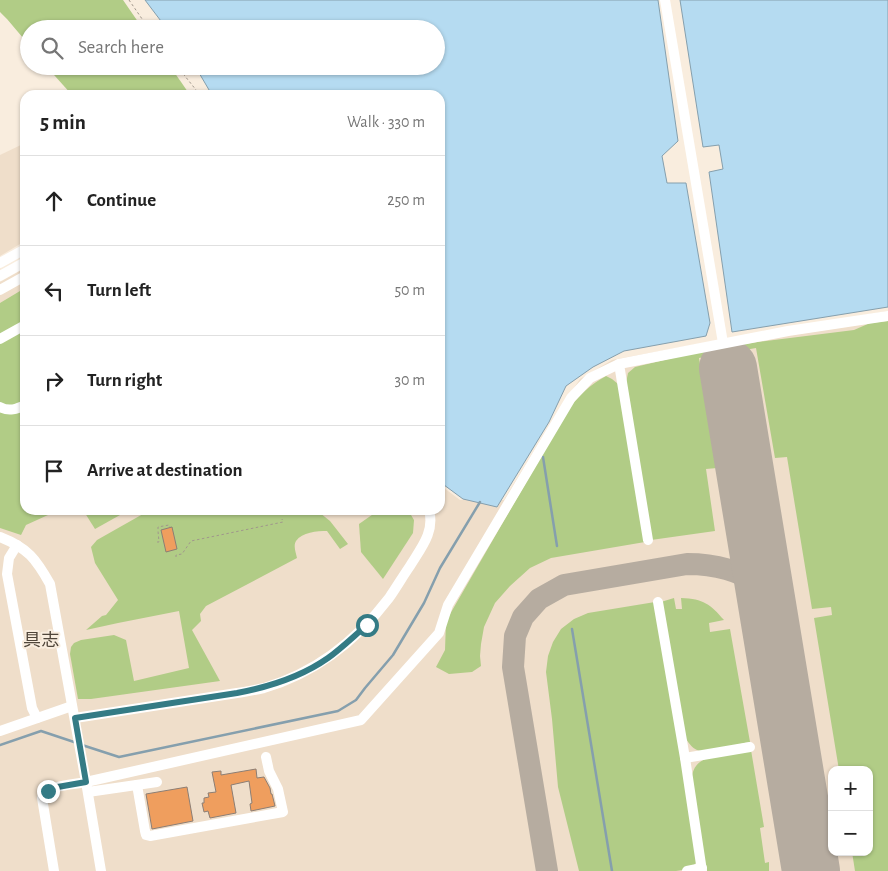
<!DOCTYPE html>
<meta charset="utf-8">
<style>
:root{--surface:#fff;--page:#f2f2f2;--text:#222;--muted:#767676;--line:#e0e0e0}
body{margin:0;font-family:"Alegreya Sans","Noto Sans JP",sans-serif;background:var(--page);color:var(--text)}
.controls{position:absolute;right:15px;bottom:15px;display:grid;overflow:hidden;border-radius:10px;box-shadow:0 1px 4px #0004}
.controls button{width:45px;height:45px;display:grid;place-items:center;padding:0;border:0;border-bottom:1px solid var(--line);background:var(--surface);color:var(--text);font:25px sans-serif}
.stop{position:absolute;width:15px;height:15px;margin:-11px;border:4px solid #347b85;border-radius:50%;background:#fff}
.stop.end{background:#347b85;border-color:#fff;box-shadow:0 1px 5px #0008}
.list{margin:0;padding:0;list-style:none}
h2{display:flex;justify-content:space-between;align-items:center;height:65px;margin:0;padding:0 20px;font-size:21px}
h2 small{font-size:16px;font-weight:400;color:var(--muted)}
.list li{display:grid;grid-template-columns:32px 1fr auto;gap:15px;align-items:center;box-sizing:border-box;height:90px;padding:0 20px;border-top:1px solid var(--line)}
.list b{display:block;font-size:19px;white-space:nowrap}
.list em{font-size:16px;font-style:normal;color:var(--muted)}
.icon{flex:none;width:28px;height:28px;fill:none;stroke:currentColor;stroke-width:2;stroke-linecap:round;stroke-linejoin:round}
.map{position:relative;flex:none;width:888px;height:871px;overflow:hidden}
.search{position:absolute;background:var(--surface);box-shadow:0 1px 4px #0004;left:20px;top:20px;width:425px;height:55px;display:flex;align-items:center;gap:12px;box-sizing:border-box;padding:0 18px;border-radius:28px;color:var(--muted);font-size:19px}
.panel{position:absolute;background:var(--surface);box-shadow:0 1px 4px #0004;left:20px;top:90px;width:425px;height:425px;border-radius:15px}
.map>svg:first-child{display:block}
</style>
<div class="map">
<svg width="888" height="871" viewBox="0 0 888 871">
<rect width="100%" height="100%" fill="#f9edde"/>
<g fill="#efdeca" fill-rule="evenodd">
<polygon points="25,143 25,241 0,256 0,155"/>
<path d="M25,268v242h415v-25l20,15h44l52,-86 24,-35 32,-19 155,-29 121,-20v560h-888v-589zM832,770h37v82h-37z"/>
</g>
<g fill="#b1cc86">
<polygon points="0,0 123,0 143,29 29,29 29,45 7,19 0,12"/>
<polygon points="46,66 170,66 190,95 72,95"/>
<polygon points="25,288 25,510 59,510 26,525 21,535 0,528 0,303"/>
<polygon points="888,321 888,871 855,871 852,852 869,852 869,770 839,770 814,618 832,615 831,607 812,609 787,457 775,458 756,348 699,358 717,468 706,469 715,531 651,540 626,383 628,373 635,367 698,352 757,342 854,330 870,323"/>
<path d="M606,376l6,3 6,5 27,158 -94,16 -21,10 -20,18 -15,17 -11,24 -3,17 -1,12 1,10 -9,6 -23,2 -13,-7 9,-17 1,-29 122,-211c10,-14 23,-26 38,-34z"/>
<polygon points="83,510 129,510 95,529"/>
<path d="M150,510h148l7,3h15l10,8 18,23 -8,5 -13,-18c-10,0 -25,1 -31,10 -3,5 0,12 1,17l-91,48 -6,8 1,7 -9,9 28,51 -129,18h-13l-8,-45 1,-7 3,-4 7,-3 33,-5 12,5 8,41 55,-13 -10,-57 -61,12 -32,7 16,-14 4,-1 12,-15 -23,-37 -4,-16 6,-7z"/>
<polygon points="379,510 408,510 414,520 413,533 383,579 361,552 359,524"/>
<path d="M674,598l2,11h6l-1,-11c23,1 29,6 43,22l-15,3 1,9 20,-3 20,113c-12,2 -43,12 -53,8 -5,-2 -8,-7 -11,-11l-25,-137z"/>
<path d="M655,602l43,259c-6,7 -13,9 -22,10h-97l-21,-84 -6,-68 -6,-47 2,-16 5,-14 8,-13 13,-10 14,-6z"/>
<path d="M751,750l13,77 -4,1 5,35 4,-1v9h-63l-15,-91c1,-6 3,-14 9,-18 9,-7 39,-9 51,-12z"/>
</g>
<g fill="#b5dbf1" stroke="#859fad">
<polygon points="145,0 658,0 678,141 662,156 667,183 686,183 710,323 706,336 624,351 593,367 566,386 549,422 497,507 463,499 440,482 440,95 212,95 195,66 436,66 436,29 167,29"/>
<polygon points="680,0 888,0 888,307 732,332 709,172 723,169 719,145 703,147"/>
</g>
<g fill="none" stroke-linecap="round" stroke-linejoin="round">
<g stroke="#859fad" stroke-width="2.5">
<polyline points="543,457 557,546"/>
<polyline points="572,629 612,871"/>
<polyline points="0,745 41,731 77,743"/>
<polyline points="82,745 119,757 338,711 356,700 365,688 393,655 424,603 440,568 480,502"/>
</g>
<path stroke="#b6aca0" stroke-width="22" d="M547,871l-34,-204 2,-31 8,-19 16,-18 25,-14 123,-21c31,0 50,7 77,21"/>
<polyline stroke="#b6aca0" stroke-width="58" points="728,368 811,871"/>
</g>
<g fill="#ef9e5e" stroke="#8c7e74">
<polygon points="172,527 177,549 166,552 161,530"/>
<polygon points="256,769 257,778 264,777 270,788 271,794 272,794 275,806 251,811 250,804 252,803 249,781 231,785 236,813 210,818 208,811 204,812 202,803 204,803 204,798 209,797 208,793 216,792 212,772 221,771 221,775"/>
<polygon points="187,787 193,821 152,829 146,794"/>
</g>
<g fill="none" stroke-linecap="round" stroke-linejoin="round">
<g stroke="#a0978c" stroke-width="1" stroke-dasharray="2.5 2.5" stroke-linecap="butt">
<polyline points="129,0 149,29"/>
<polyline points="177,66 200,95"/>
<polyline points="157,542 159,542 158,531 158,527 169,525 170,527"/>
<polyline points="176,557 176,555 182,554 191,541 283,522 282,519"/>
</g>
<g stroke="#fff" stroke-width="10">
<polyline points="665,0 723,343"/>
<polyline points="0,263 25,249"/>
<polyline points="0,276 25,262"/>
<polyline points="0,290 25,276"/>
<polyline points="0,339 25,325"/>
<polyline points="619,364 648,540"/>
<path d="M0,407c9,5 17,2 25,-2"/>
<path d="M0,537c28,11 36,22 50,47l36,198c-14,3 -37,2 -44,16l12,73"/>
<polyline points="17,545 9,558 7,574 32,708 37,718"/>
<polyline points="658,602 685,758 702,871"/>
<path d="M75,718l162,-25c9,-1 18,-3 27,-5 51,-15 93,-48 125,-90 7,-10 14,-22 21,-32 11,-18 25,-34 19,-56"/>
<polyline points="0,731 72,706"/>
<polyline points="685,758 750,747"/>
<polyline points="137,785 145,831 146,835 150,836 283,812 278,789 269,771 266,757"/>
<polyline points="88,792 157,782"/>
<polyline points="101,871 86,782 361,720 439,633 448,605 571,398 590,378 619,364 788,331 888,316"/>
<polyline points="687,871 702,868"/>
</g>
</g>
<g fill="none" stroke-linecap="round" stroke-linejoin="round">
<path stroke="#347b85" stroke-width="6" d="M48,791l4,-3 34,-6 -11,-64 162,-25c32,-6 64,-16 91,-35 14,-10 26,-22 39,-33"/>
</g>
<g text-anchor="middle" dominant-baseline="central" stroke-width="4" stroke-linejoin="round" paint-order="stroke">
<g font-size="18" fill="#50463a" stroke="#f9edde">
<text x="41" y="641">具志</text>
</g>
</g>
</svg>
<div class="controls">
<button>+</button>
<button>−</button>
</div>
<div class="stop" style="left:367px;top:625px"></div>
<div class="stop end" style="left:48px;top:791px"></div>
<div class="search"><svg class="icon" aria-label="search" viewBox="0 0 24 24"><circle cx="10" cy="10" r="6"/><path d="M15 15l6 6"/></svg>Search here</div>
<section class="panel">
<h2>5 min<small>Walk · 330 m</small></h2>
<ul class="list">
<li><svg class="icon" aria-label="ahead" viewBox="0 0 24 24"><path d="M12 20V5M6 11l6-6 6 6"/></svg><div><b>Continue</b></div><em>250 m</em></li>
<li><svg class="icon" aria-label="left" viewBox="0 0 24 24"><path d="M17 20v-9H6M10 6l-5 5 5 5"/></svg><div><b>Turn left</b></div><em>50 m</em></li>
<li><svg class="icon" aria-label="right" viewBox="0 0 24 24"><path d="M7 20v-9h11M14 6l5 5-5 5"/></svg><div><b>Turn right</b></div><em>30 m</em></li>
<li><svg class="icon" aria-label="arrive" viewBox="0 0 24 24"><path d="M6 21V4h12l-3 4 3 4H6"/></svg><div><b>Arrive at destination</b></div></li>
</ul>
</section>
</div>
